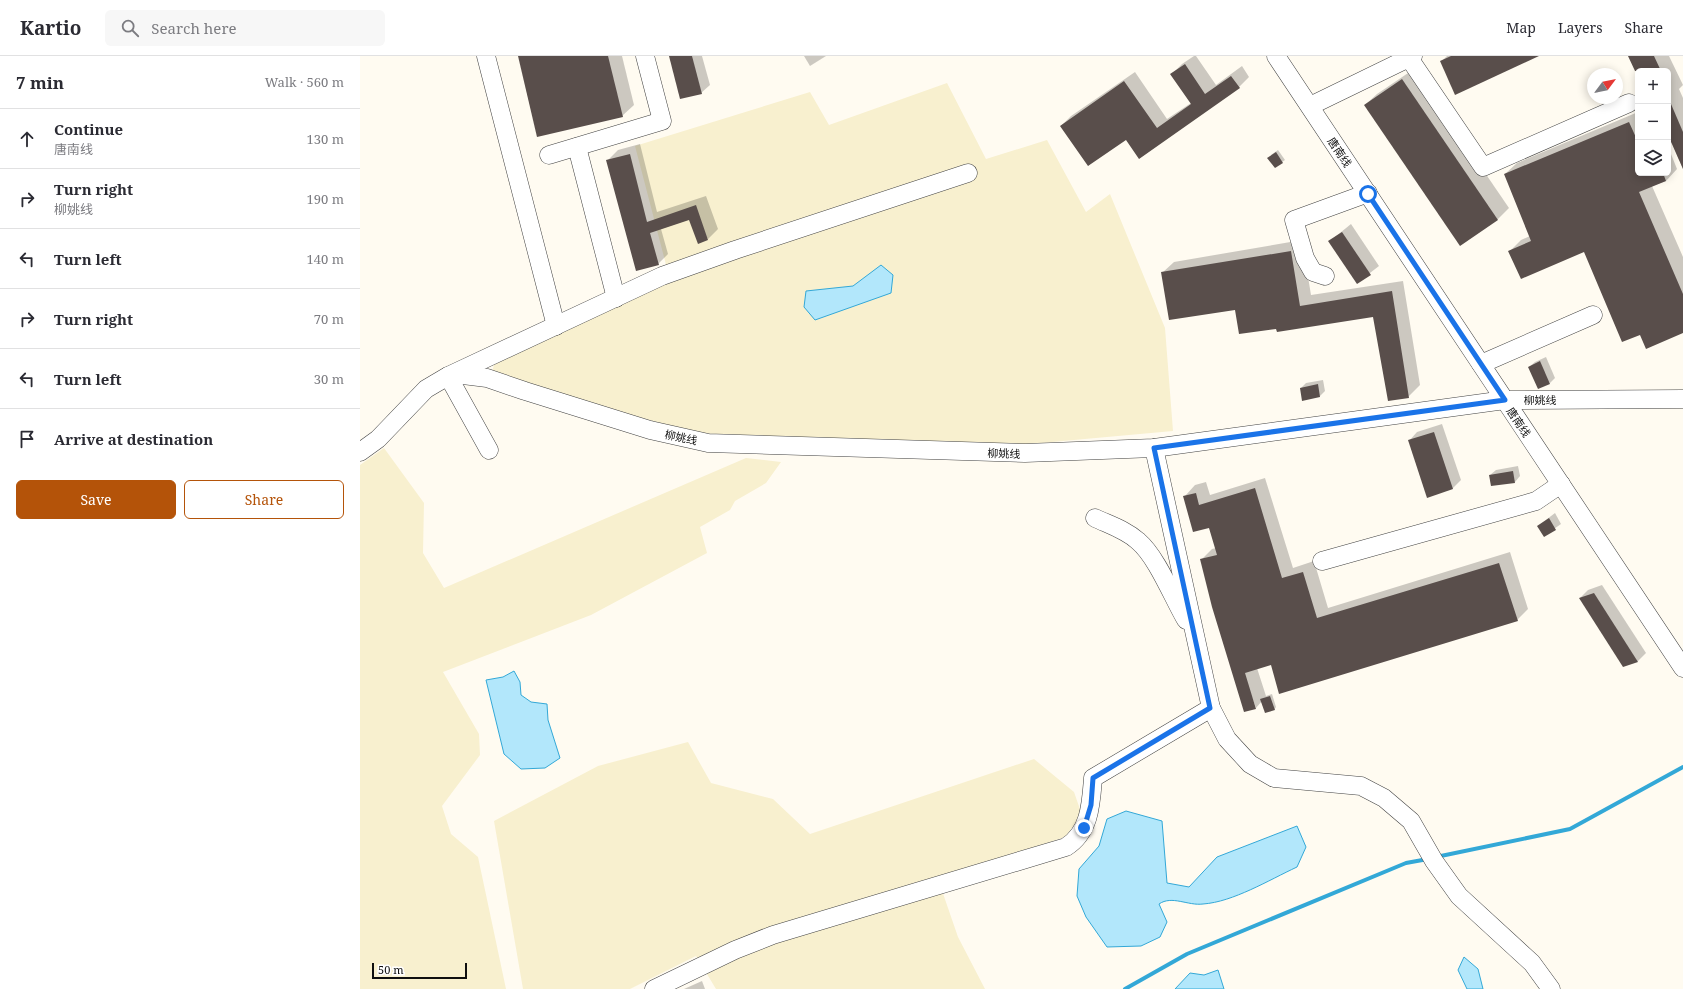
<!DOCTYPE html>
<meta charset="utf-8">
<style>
:root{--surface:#fff;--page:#f7f7f7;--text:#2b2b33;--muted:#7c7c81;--line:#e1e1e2;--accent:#b45309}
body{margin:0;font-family:"Noto Serif","Noto Sans SC",serif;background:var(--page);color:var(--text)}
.controls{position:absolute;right:12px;top:12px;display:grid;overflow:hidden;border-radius:6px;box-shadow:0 2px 10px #0003}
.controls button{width:36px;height:36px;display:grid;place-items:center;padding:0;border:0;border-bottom:1px solid var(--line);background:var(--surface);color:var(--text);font:20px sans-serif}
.compass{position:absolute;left:1227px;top:12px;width:36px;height:36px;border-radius:50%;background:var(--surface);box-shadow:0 2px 10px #0003;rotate:58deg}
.scale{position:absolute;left:12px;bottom:10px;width:95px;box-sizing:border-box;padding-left:4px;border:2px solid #0f0f0f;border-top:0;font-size:11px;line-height:14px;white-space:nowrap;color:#0f0f0f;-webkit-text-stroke:3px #fff;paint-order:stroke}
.stop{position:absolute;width:12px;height:12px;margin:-9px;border:3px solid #1a73e8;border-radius:50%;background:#fff}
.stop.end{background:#1a73e8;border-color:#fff;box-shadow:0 1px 4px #0008}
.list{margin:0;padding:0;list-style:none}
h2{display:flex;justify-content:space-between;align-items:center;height:52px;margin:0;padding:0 16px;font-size:17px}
h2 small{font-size:13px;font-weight:400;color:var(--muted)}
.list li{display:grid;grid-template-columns:26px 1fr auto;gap:12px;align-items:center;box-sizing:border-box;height:60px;padding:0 16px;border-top:1px solid var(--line)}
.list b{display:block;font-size:15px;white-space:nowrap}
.list p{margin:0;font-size:13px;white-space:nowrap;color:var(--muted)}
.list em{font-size:13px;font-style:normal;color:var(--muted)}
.actions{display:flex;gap:8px;padding:12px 16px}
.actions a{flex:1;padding:9px 0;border:1px solid var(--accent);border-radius:6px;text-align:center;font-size:14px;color:var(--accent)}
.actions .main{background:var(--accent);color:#fff}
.icon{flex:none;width:22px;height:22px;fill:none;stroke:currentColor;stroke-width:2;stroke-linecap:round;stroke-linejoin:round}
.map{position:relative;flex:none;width:1323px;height:933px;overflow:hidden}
header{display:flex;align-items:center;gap:24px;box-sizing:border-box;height:56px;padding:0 20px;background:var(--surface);border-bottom:1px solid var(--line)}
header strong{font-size:19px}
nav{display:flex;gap:22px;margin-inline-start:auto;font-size:14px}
.search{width:280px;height:36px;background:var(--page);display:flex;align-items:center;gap:10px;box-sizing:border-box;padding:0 14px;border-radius:6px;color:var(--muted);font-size:15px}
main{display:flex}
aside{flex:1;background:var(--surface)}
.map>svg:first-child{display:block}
</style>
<header>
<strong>Kartio</strong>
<div class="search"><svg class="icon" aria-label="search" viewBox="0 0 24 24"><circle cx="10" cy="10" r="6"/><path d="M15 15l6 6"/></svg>Search here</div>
<nav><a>Map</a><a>Layers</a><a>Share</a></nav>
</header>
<main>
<aside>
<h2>7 min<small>Walk · 560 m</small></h2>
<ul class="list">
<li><svg class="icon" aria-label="ahead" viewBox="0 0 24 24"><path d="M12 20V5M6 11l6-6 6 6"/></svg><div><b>Continue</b><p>唐南线</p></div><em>130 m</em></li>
<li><svg class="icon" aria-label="right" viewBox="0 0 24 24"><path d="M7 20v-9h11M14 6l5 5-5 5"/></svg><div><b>Turn right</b><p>柳姚线</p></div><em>190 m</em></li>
<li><svg class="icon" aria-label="left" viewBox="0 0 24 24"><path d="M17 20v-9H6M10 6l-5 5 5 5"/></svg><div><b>Turn left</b></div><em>140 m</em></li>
<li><svg class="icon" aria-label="right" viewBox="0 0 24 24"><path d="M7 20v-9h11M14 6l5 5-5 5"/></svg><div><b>Turn right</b></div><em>70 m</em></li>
<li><svg class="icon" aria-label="left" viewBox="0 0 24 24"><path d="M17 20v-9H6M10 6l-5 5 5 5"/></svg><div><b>Turn left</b></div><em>30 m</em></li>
<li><svg class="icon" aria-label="arrive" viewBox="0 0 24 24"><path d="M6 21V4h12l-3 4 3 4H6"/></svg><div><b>Arrive at destination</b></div></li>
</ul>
<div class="actions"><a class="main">Save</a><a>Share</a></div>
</aside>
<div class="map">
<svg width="1323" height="933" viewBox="0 0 1323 933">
<rect width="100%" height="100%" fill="#fffbf1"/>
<g fill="#f8f0cf">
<polygon points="587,27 626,103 687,84 726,156 750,138 805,272 813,375 648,390 337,377 209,342 132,316 135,305 310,224 275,90 450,36 469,69"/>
<polygon points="24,392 64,447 63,497 84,532 386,402 421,406 406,427 375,445 370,454 340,471 347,497 231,559 83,616 119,678 120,699 82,750 91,778 118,801 146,933 0,933 0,409"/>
<polygon points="328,686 351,727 413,743 450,778 674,703 714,736 722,759 705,781 578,823 598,881 625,933 356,933 336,900 270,933 163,933 134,765 238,710"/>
</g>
<g fill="#b2e7fb" stroke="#33a8d7">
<polygon points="521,209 533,219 531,237 455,264 444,251 446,235 493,230"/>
<polygon points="154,615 160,626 161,639 171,646 187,648 188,664 200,702 185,712 161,713 144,698 126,624 143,621"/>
<path d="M766,755l36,10 5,62 22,4 28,-30 80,-31 9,21 -9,20c-28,13 -64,35 -94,37 -15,2 -31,-9 -44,0l8,18 -7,15 -19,9 -34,1 -21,-30 -9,-21 2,-27 20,-23 8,-27z"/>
<polygon points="1104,901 1118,913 1123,933 1107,933 1098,914"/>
<polygon points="858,914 864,933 815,933 830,917 844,919"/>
</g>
<g fill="#0003">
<polygon points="159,0 262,0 274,49 262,60"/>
<polygon points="310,0 342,0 350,29 341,37"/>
<polygon points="444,0 466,0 450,10"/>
<polygon points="834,0 836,0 856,29 882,10 889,21 879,31 780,102 766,83 701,70 711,60 775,16 807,63 831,47 812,18 822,8"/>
<polygon points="1087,0 1177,0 1081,6"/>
<polygon points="1269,0 1309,0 1323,29 1319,33 1323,42 1323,113 1308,78 1308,15 1278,15 1278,19"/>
<polygon points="1054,13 1149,152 1138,163 1101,189 1005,49 1017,38"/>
<polygon points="1278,56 1278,117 1308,117 1309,93 1317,113 1306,125 1292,130 1323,201 1323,276 1280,278 1224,194 1150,195 1161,184 1170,180 1145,118 1157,107"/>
<polygon points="280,88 297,156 346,140 358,173 348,183 330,163 301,173 308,198 298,208 248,104 258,94"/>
<polygon points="918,94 925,104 922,106 911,99"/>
<polygon points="991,168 1019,210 997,227 970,185"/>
<polygon points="942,184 951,239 1043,225 1060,329 1048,341 1014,260 917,272 802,217 814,206"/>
<polygon points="1186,301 1195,322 1190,327 1169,311 1175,306"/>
<polygon points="963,324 965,335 960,340 941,332 946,327"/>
<polygon points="1082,368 1101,424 1093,432 1068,441 1049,385 1057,376"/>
<polygon points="1158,410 1160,420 1155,426 1130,419 1136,414"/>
<polygon points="905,422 933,512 954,505 968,552 1150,496 1168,553 1157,564 911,607 897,612 906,640 912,638 916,651 914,654 902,645 896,652 841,504 852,493 856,492 849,471 825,440 835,429 846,426 850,439"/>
<polygon points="1195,457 1201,468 1184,480 1178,470"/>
<polygon points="1242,529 1286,597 1278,605 1264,609 1220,542 1228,534"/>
<polygon points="342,925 345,933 324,933"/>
</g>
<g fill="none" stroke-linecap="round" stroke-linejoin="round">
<g stroke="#33a8d7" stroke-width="4">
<polyline points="1076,801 1210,773 1323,711"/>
<polyline points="765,933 827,898 1046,807 1068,803"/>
</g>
</g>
<g fill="#594e4b">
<polygon points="158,0 248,0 263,61 177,81"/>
<polygon points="309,0 332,0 342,38 320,43"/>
<polygon points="1091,0 1179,0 1095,39 1080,5"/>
<polygon points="1268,0 1294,0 1301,15 1275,15"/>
<polygon points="825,8 845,38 871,20 880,32 779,103 766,84 728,110 700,70 764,25 797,72 831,48 810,18"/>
<polygon points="1042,23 1138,164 1100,190 1004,49"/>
<polygon points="1308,41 1323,76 1323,113 1308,79"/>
<polygon points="1269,66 1278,86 1278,117 1303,117 1306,125 1279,136 1323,238 1323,277 1286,293 1280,279 1262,286 1224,196 1161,223 1148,195 1171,185 1144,118"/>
<polygon points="916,96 923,107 915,112 907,102"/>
<polygon points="270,98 287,166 336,149 348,184 338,188 329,164 290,177 299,209 276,215 246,104"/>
<polygon points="982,176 1011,219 997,228 968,185"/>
<polygon points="931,195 940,250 1032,235 1049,342 1028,345 1013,261 917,276 916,273 879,278 875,254 809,264 801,216"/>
<polygon points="1180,305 1190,328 1178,333 1168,311"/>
<polygon points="958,328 960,341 942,345 940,332"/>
<polygon points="1074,376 1093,433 1067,442 1048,384"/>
<polygon points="1153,415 1155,427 1131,430 1129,419"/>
<polygon points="895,432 922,522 943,516 957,562 1139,507 1158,565 919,638 911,609 885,617 896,653 884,656 852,551 840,503 857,499 849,472 833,476 823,440 836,437 839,449"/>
<polygon points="1189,462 1196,474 1184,481 1177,470"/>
<polygon points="1234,537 1278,606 1263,611 1219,542"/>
<polygon points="910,640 915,654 905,657 900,643"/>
</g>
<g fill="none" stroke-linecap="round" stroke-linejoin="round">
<g stroke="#424242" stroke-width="19">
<g id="minor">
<polyline points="126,0 196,270"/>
<polyline points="916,0 1323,612"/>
<polyline points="1049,2 1123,111 1269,47"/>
<polyline points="950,50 1053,0"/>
<polyline points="217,91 256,242"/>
<polyline points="189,99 302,65 285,0"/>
<polyline points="965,220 953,216 945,202 934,164 1008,137"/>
<polyline points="1121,308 1233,259"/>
<polyline points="794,392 851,652 867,683 890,708 914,722 1001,730 1024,742 1051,765 1074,805 1099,840 1172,907 1191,933"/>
<polyline points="129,394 88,320 302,220 375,194 608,117"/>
<polyline points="0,396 18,383 66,333 88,320 103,319 127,322 165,335 290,374 348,387 665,397 794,392 1145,344 1323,343"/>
<path d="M735,462c15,7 31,12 43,23 19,16 35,57 48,79"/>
<polyline points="962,505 1176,445 1201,428"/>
<path d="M294,933l81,-39 38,-15 293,-88c24,-15 25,-43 27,-69l118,-70"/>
</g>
</g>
<use href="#minor" stroke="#fff" stroke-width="18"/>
</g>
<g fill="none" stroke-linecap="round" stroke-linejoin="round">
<polyline stroke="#1a73e8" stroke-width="5" points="724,772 731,749 733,722 850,652 794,392 1145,344 1008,138"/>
</g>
<g text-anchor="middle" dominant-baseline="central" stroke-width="4" stroke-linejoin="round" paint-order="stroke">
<g font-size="11" fill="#0f0f0f" stroke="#fff">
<text transform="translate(980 96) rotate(56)">唐南线</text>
<text x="1180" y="343">柳姚线</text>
<text transform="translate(1159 366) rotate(56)">唐南线</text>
<text transform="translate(321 381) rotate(12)">柳姚线</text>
<text transform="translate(644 397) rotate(2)">柳姚线</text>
</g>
</g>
</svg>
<div class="controls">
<button>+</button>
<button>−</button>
<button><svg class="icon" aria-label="layers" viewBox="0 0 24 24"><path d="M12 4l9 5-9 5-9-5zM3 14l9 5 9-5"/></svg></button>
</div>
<svg class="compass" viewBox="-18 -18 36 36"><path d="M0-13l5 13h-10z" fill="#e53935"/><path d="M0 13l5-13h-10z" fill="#7c7c81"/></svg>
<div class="scale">50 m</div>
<div class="stop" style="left:1008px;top:138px"></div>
<div class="stop end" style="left:724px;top:772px"></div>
</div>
</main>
